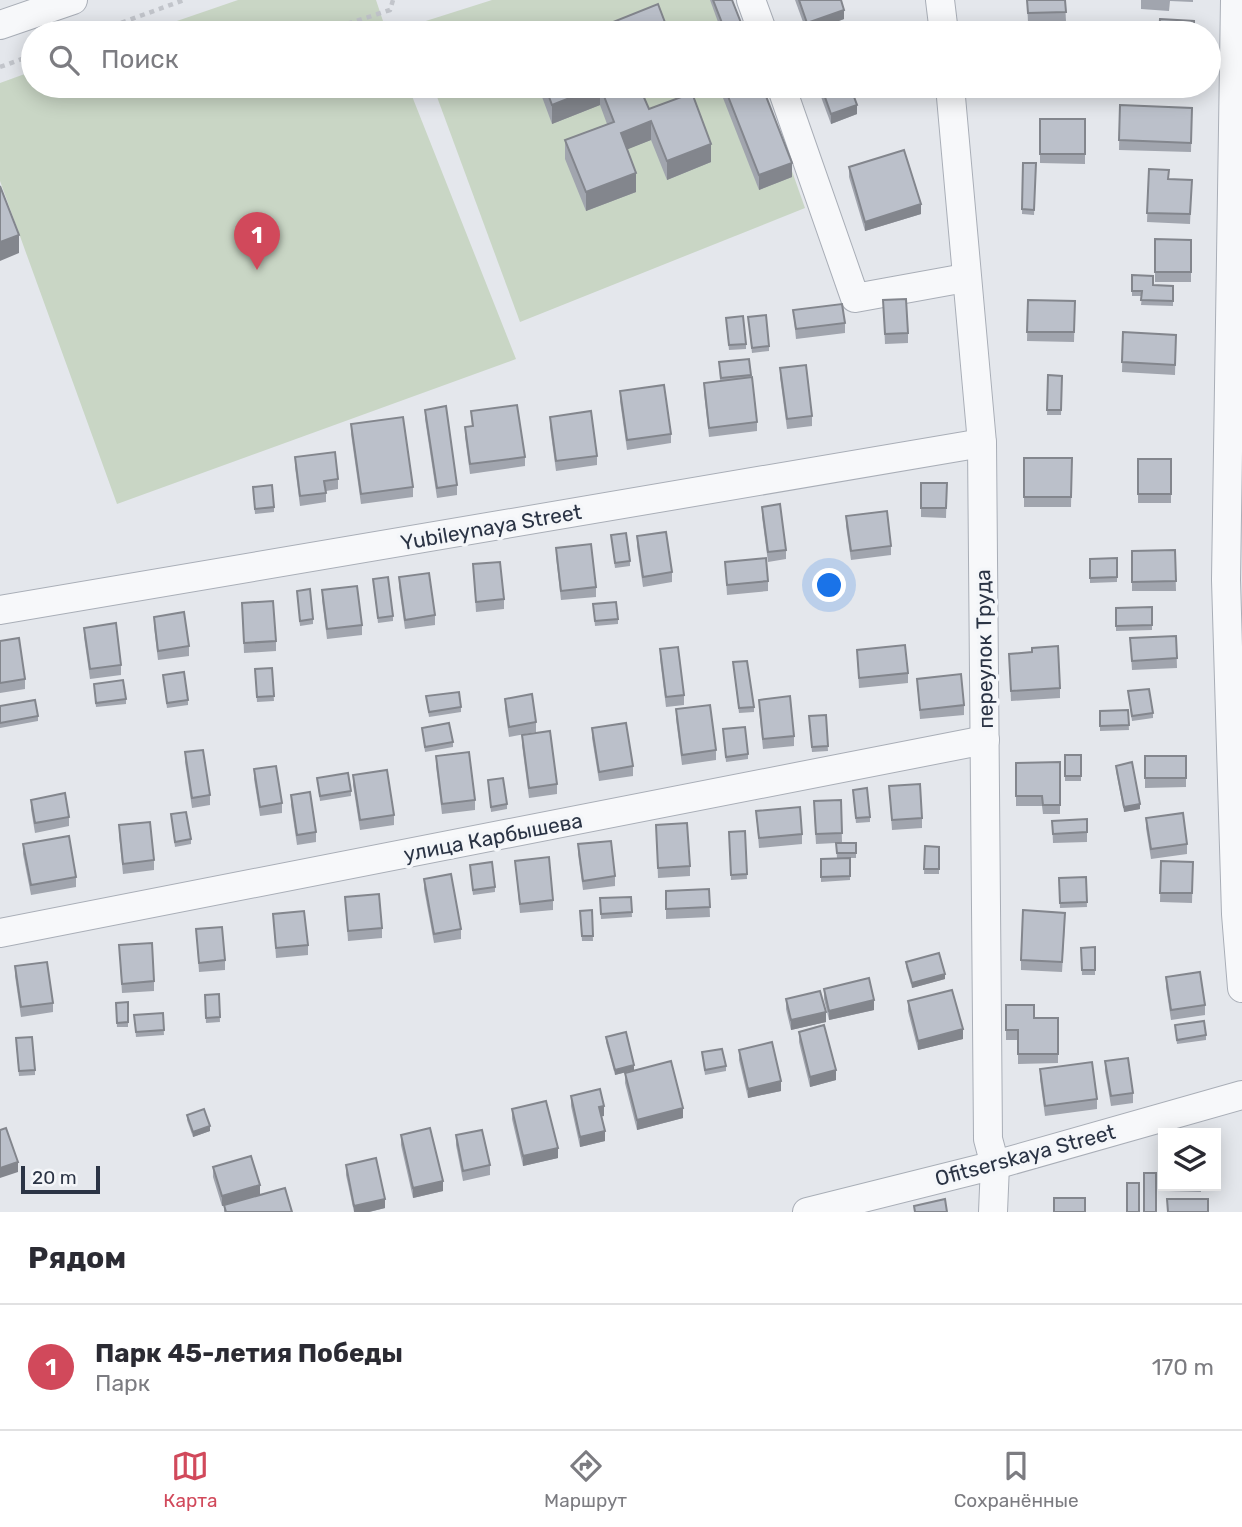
<!DOCTYPE html>
<html lang="ru">
<meta charset="utf-8">
<style>
:root{--surface:#fff;--page:#f2f2f3;--text:#2b2b33;--muted:#7c7c81;--line:#e1e1e2;--accent:#d1495b}
body{margin:0;font-family:Rubik,sans-serif;background:var(--page);color:var(--text)}
.controls{position:absolute;right:21px;bottom:21px;display:grid;overflow:hidden;border-radius:0px;box-shadow:0 4px 18px #0003}
.controls button{width:63px;height:63px;display:grid;place-items:center;padding:0;border:0;border-bottom:2px solid var(--line);background:var(--surface);color:var(--text);font:35px sans-serif}
.scale{position:absolute;left:21px;bottom:18px;width:79px;box-sizing:border-box;padding-left:7px;border:4px solid #2b3445;border-top:0;font-size:19px;line-height:24px;white-space:nowrap;color:#2b3445;-webkit-text-stroke:5px #f4f6f9;paint-order:stroke}
.you{position:absolute;left:830px;top:586px;width:24px;height:24px;margin:-18px;border:5px solid #fff;border-radius:50%;background:#1a73e8;box-shadow:0 0 0 10px #1a73e833}
.badge{display:grid;place-items:center;width:46px;height:46px;border-radius:50%;background:var(--accent);color:#fff;font-size:23px;font-weight:700}
.pin{position:absolute;translate:-50% -58px;filter:drop-shadow(0 2px 4px #0008)}
.pin::after{content:'';position:absolute;top:37px;width:24px;height:21px;background:inherit;clip-path:polygon(0 0,100% 0,50% 100%)}
.list{margin:0;padding:0;list-style:none}
h2{display:flex;justify-content:space-between;align-items:center;height:91px;margin:0;padding:0 28px;font-size:30px}
h2 small{font-size:23px;font-weight:400;color:var(--muted)}
.list li{display:grid;grid-template-columns:46px 1fr auto;gap:21px;align-items:center;box-sizing:border-box;height:126px;padding:0 28px;border-top:2px solid var(--line)}
.list b{display:block;font-size:26px;white-space:nowrap}
.list p{margin:0;font-size:23px;white-space:nowrap;color:var(--muted)}
.list em{font-size:23px;font-style:normal;color:var(--muted)}
.icon{flex:none;width:38px;height:38px;fill:none;stroke:currentColor;stroke-width:2;stroke-linecap:round;stroke-linejoin:round}
.map{position:relative;flex:none;width:1242px;height:1212px;overflow:hidden}
.search{position:absolute;background:var(--surface);box-shadow:0 4px 18px #0003;left:21px;right:21px;top:21px;height:77px;display:flex;align-items:center;gap:18px;box-sizing:border-box;padding:0 24px;border-radius:38px;color:var(--muted);font-size:26px}
.sheet{height:217px;background:var(--surface)}
nav{display:flex;justify-content:space-around;align-items:center;box-sizing:border-box;height:98px;border-top:2px solid var(--line);background:var(--surface);font-size:19px;color:var(--muted)}
nav a{display:grid;justify-items:center;gap:4px}
nav .on{color:var(--accent)}
.map>svg:first-child{display:block}
</style>
<div class="map">
<svg width="1242" height="1212" viewBox="0 0 1242 1212">
<rect width="100%" height="100%" fill="#e4e7ec"/>
<g fill="#c9d6c5">
<polygon points="238,0 376,0 387,33 142,33"/>
<polygon points="492,0 732,0 744,33 413,33 410,26"/>
<polygon points="33,71 33,86 408,86 516,359 117,504 0,181 0,83"/>
<polygon points="433,86 762,86 805,208 520,322"/>
</g>
<g fill="none" stroke-linecap="round" stroke-linejoin="round">
<g stroke="#a9aeb7" stroke-width="30">
<g id="minor">
<polyline points="751,0 763,33"/>
<polyline points="940,0 944,33"/>
<polyline points="1235,0 1226,580 1236,914 1242,988"/>
<polyline points="0,25 73,0"/>
<polyline points="781,86 855,298 965,278"/>
<polyline points="950,86 982,443 988,1139 995,1165 993,1212"/>
<polyline points="0,610 982,443"/>
<polyline points="0,933 985,740"/>
<polyline points="807,1212 995,1165 1242,1095"/>
</g>
</g>
<g stroke="#c2c5cb" stroke-width="4.5" stroke-dasharray="5 5" stroke-linecap="butt">
<polyline points="93,33 184,0"/>
<polyline points="319,33 390,10 393,0"/>
<polyline points="0,67 33,55"/>
</g>
<use href="#minor" stroke="#f7f8fa" stroke-width="28"/>
</g>
<g fill="#a1a5ae">
<polygon points="710,0 732,0 745,33 722,33"/>
<polygon points="795,0 841,0 844,19 807,33"/>
<polygon points="1027,0 1065,0 1066,22 1028,23"/>
<polygon points="1141,0 1193,0 1193,2 1170,1 1169,11 1141,9"/>
<polygon points="613,22 669,33 613,33"/>
<polygon points="538,86 647,86 640,88 649,109 711,162 667,180 651,140 627,149 636,192 586,211 565,159 565,140 607,124 600,105 552,124"/>
<polygon points="723,86 762,86 792,177 759,190 723,98"/>
<polygon points="817,86 850,86 857,114 831,124"/>
<polygon points="1120,105 1192,108 1191,152 1119,150"/>
<polygon points="1040,119 1085,119 1085,164 1040,163"/>
<polygon points="1023,163 1036,163 1034,215 1022,214"/>
<polygon points="849,167 921,214 865,231 849,177"/>
<polygon points="1149,169 1169,179 1192,180 1190,224 1147,222"/>
<polygon points="1155,239 1191,240 1191,282 1155,282"/>
<polygon points="1132,275 1153,285 1173,286 1173,306 1141,305 1142,296 1132,296"/>
<polygon points="883,300 908,333 908,343 885,344"/>
<polygon points="1028,300 1075,301 1074,342 1027,341"/>
<polygon points="793,310 845,323 845,333 796,339"/>
<polygon points="748,317 769,346 769,351 752,353"/>
<polygon points="726,322 746,344 746,349 729,350"/>
<polygon points="1123,332 1176,335 1175,375 1122,372"/>
<polygon points="749,359 757,422 757,431 709,437 704,393 704,383 720,381 719,362"/>
<polygon points="780,368 812,416 812,426 787,429 780,377"/>
<polygon points="1048,375 1062,376 1061,415 1047,415"/>
<polygon points="620,391 671,434 671,443 627,450 620,401"/>
<polygon points="425,410 457,485 457,495 437,498 425,419"/>
<polygon points="471,411 525,457 525,466 470,474 465,437 465,427 472,426"/>
<polygon points="550,417 597,456 597,465 556,471 550,427"/>
<polygon points="351,424 413,487 413,497 361,504 351,434"/>
<polygon points="295,457 338,479 338,489 326,491 326,502 300,506 295,467"/>
<polygon points="1024,458 1072,458 1071,507 1024,507"/>
<rect x="1138" y="459" width="33" height="44"/>
<polygon points="921,483 947,483 946,518 921,517"/>
<polygon points="253,487 274,507 274,512 255,514"/>
<polygon points="762,507 786,550 786,559 768,562 762,517"/>
<polygon points="846,516 891,546 891,555 851,560 846,526"/>
<polygon points="611,535 630,561 630,566 615,568"/>
<polygon points="637,536 672,572 672,582 643,587 637,546"/>
<polygon points="556,548 596,587 596,597 561,600 556,557"/>
<polygon points="1175,550 1176,591 1132,591 1132,551"/>
<polygon points="1117,558 1117,582 1090,583 1090,559"/>
<polygon points="725,562 768,581 768,591 727,595"/>
<polygon points="473,564 504,599 504,609 476,612"/>
<polygon points="399,577 435,615 435,625 405,629 399,587"/>
<polygon points="373,579 393,616 393,621 378,623"/>
<polygon points="322,590 362,625 362,635 327,639 322,600"/>
<polygon points="297,591 313,619 313,624 300,626"/>
<polygon points="242,603 276,641 276,651 244,653"/>
<polygon points="593,604 618,619 618,624 595,626"/>
<polygon points="1152,607 1152,630 1116,631 1116,608"/>
<polygon points="154,617 189,646 189,656 158,660 154,627"/>
<polygon points="84,628 121,665 121,675 90,679 84,637"/>
<polygon points="1176,636 1177,668 1132,670 1130,638"/>
<polygon points="0,641 25,679 25,689 0,693"/>
<polygon points="660,649 684,695 684,705 666,707 660,659"/>
<polygon points="857,650 908,673 908,683 859,688"/>
<polygon points="1032,652 1060,688 1060,698 1011,701 1009,654"/>
<polygon points="733,662 754,707 754,712 739,713"/>
<polygon points="272,668 274,701 257,702 255,669"/>
<polygon points="163,675 188,700 188,705 167,708"/>
<polygon points="917,679 964,705 964,715 920,719"/>
<polygon points="94,684 126,699 126,704 96,707"/>
<polygon points="1128,691 1153,713 1153,718 1132,721"/>
<polygon points="426,696 461,707 461,712 429,717"/>
<polygon points="505,699 536,722 536,732 509,737 505,709"/>
<polygon points="759,700 794,736 794,746 763,749 759,709"/>
<polygon points="0,706 38,716 38,721 0,728"/>
<polygon points="676,709 716,750 716,760 682,765 676,719"/>
<polygon points="1128,710 1129,730 1100,731 1100,711"/>
<polygon points="826,715 828,751 812,752 809,721"/>
<polygon points="422,728 453,742 453,747 425,752"/>
<polygon points="592,728 633,766 633,776 599,781 592,738"/>
<polygon points="723,729 748,754 748,759 726,762"/>
<polygon points="522,735 557,784 557,794 529,798 522,745"/>
<polygon points="185,752 210,795 210,805 192,808 185,762"/>
<rect x="1065" y="755" width="16" height="26"/>
<polygon points="436,756 475,800 475,810 442,814 436,766"/>
<polygon points="1145,756 1186,756 1186,787 1145,788"/>
<polygon points="1060,762 1060,814 1043,814 1042,806 1016,806 1016,763"/>
<polygon points="1116,766 1140,809 1124,812 1116,771"/>
<polygon points="254,769 282,803 282,813 260,816 254,779"/>
<polygon points="353,775 394,815 394,825 360,830 353,785"/>
<polygon points="317,778 351,791 351,796 320,801"/>
<polygon points="488,780 507,804 507,809 491,812"/>
<polygon points="889,786 922,818 922,828 892,830"/>
<polygon points="291,795 316,832 316,842 297,845 291,805"/>
<polygon points="853,795 870,817 870,822 856,823"/>
<polygon points="31,800 69,817 69,826 35,833 31,809"/>
<polygon points="841,800 842,843 856,843 856,858 837,858 836,843 816,844 814,811"/>
<polygon points="756,811 802,834 802,844 759,848"/>
<polygon points="171,814 191,839 191,844 175,847"/>
<polygon points="1146,818 1187,844 1187,854 1151,859 1146,828"/>
<polygon points="1087,819 1087,842 1053,843 1052,821"/>
<polygon points="119,825 154,860 154,870 123,874 119,835"/>
<polygon points="656,825 690,866 690,876 658,878"/>
<polygon points="745,831 747,879 731,880 729,832"/>
<polygon points="23,844 76,877 76,887 31,895 23,854"/>
<polygon points="578,844 615,876 615,886 583,890 578,854"/>
<polygon points="925,846 939,847 939,874 924,874"/>
<polygon points="850,858 850,880 821,882 821,859"/>
<polygon points="515,861 553,900 553,910 520,913"/>
<polygon points="1161,861 1193,862 1192,903 1160,902"/>
<polygon points="470,869 495,887 495,892 473,895"/>
<polygon points="1086,877 1087,907 1060,908 1059,878"/>
<polygon points="424,879 461,929 461,939 434,943 424,889"/>
<polygon points="709,889 710,917 666,919 666,891"/>
<polygon points="345,897 382,928 382,938 348,941"/>
<polygon points="631,897 632,917 601,919 600,898"/>
<polygon points="592,910 593,941 582,941 580,911"/>
<polygon points="273,914 308,945 308,955 276,958"/>
<polygon points="1065,922 1062,972 1021,970 1021,960"/>
<polygon points="196,929 225,960 225,970 199,972"/>
<polygon points="119,945 154,981 154,991 122,993"/>
<polygon points="1095,947 1095,975 1082,975 1081,948"/>
<polygon points="906,962 945,979 912,988 906,967"/>
<polygon points="15,966 53,1003 53,1012 21,1017 15,976"/>
<polygon points="1166,977 1205,1005 1205,1015 1171,1020 1166,987"/>
<polygon points="824,989 874,1010 829,1020 824,999"/>
<polygon points="219,994 220,1022 206,1023 205,995"/>
<polygon points="786,999 826,1022 791,1030 786,1009"/>
<polygon points="908,1001 963,1039 918,1050 908,1011"/>
<polygon points="128,1002 128,1027 117,1027 116,1003"/>
<polygon points="1006,1005 1034,1018 1058,1018 1058,1063 1018,1064 1018,1040 1006,1040"/>
<polygon points="163,1013 164,1035 136,1037 134,1015"/>
<polygon points="1175,1025 1206,1035 1206,1040 1177,1044"/>
<polygon points="799,1032 836,1080 810,1087 799,1042"/>
<polygon points="606,1037 634,1070 615,1075 606,1042"/>
<polygon points="16,1043 35,1070 35,1075 19,1076"/>
<polygon points="739,1050 781,1091 748,1098 739,1060"/>
<polygon points="702,1052 726,1066 726,1071 705,1075"/>
<polygon points="1105,1061 1133,1093 1133,1103 1111,1106 1105,1071"/>
<polygon points="1040,1069 1097,1099 1097,1109 1045,1116 1040,1079"/>
<polygon points="625,1073 683,1118 637,1130 625,1083"/>
<polygon points="571,1096 604,1116 601,1116 605,1141 580,1147 571,1106"/>
<polygon points="512,1109 558,1158 523,1166 512,1119"/>
<polygon points="187,1115 210,1131 193,1137 187,1120"/>
<polygon points="401,1135 443,1191 413,1198 401,1145"/>
<polygon points="456,1135 490,1165 490,1175 463,1181 456,1145"/>
<polygon points="346,1165 385,1208 369,1212 354,1212 346,1175"/>
<polygon points="213,1167 260,1195 292,1212 224,1212 224,1206 222,1206 213,1177"/>
<polygon points="1169,1186 1201,1186 1201,1192 1169,1191"/>
</g>
<g fill="#83868d">
<polygon points="844,10 844,19 807,33 807,23"/>
<polygon points="600,86 600,105 552,124 552,105"/>
<polygon points="857,105 857,114 831,124 831,114"/>
<polygon points="651,121 651,140 621,152 621,133"/>
<polygon points="711,144 711,162 667,180 667,161"/>
<polygon points="792,163 792,177 759,190 759,175"/>
<polygon points="636,173 636,192 586,211 586,192"/>
<polygon points="921,204 921,214 865,231 865,222"/>
<polygon points="19,235 19,253 0,261 0,242"/>
<polygon points="1140,804 1140,809 1124,812 1124,807"/>
<polygon points="945,974 945,979 912,988 912,983"/>
<polygon points="874,1000 874,1010 829,1020 829,1011"/>
<polygon points="826,1012 826,1022 791,1030 791,1020"/>
<polygon points="963,1029 963,1039 918,1050 918,1041"/>
<polygon points="634,1065 634,1070 615,1075 615,1070"/>
<polygon points="836,1070 836,1080 810,1087 810,1077"/>
<polygon points="781,1081 781,1091 748,1098 748,1089"/>
<polygon points="604,1106 604,1116 599,1117 599,1107"/>
<polygon points="683,1108 683,1118 637,1130 637,1120"/>
<polygon points="210,1126 210,1131 193,1137 193,1132"/>
<polygon points="605,1131 605,1141 580,1147 580,1137"/>
<polygon points="558,1148 558,1158 523,1166 523,1156"/>
<polygon points="18,1162 18,1172 0,1178 0,1168"/>
<polygon points="443,1181 443,1191 413,1198 413,1188"/>
<polygon points="260,1185 260,1195 222,1206 222,1196"/>
<polygon points="385,1199 385,1208 369,1212 354,1212 354,1206"/>
</g>
<g fill="#bbc0ca" stroke="#83868d" stroke-width="2">
<polygon points="713,0 732,0 745,33 726,33"/>
<polygon points="799,0 841,0 844,10 807,23"/>
<polygon points="1027,0 1065,0 1066,12 1028,13"/>
<polygon points="658,4 669,33 617,33 613,22"/>
<polygon points="1160,19 1194,21 1194,33 1159,33"/>
<polygon points="545,86 639,86 649,109 692,93 711,144 667,161 651,121 621,133 636,173 586,192 565,140 614,122 600,86 552,105"/>
<polygon points="724,86 762,86 792,163 759,175"/>
<polygon points="821,86 850,86 857,105 831,114"/>
<polygon points="1120,105 1192,108 1191,143 1119,140"/>
<rect x="1040" y="119" width="45" height="35"/>
<polygon points="904,150 921,204 865,222 849,167"/>
<polygon points="1023,163 1036,163 1034,210 1022,209"/>
<polygon points="1149,169 1169,170 1168,179 1192,180 1190,214 1147,213"/>
<polygon points="0,186 19,235 0,242"/>
<polygon points="1155,239 1191,240 1191,272 1155,272"/>
<polygon points="1132,275 1153,276 1153,285 1173,286 1173,301 1141,300 1142,291 1132,291"/>
<polygon points="906,299 908,333 885,334 883,300"/>
<polygon points="1028,300 1075,301 1074,332 1027,332"/>
<polygon points="842,304 845,323 796,329 793,310"/>
<polygon points="766,315 769,346 752,348 748,317"/>
<polygon points="743,316 746,344 729,345 726,318"/>
<polygon points="1123,332 1176,335 1175,365 1122,362"/>
<polygon points="749,359 751,375 721,378 719,362"/>
<polygon points="806,365 812,416 787,419 780,368"/>
<polygon points="1048,375 1062,376 1061,410 1047,410"/>
<polygon points="752,377 757,422 709,428 704,383"/>
<polygon points="664,385 671,434 627,440 620,391"/>
<polygon points="517,405 525,457 470,464 465,427 473,426 471,411"/>
<polygon points="446,406 457,485 437,488 425,410"/>
<polygon points="591,411 597,456 556,461 550,417"/>
<polygon points="403,417 413,487 361,494 351,424"/>
<polygon points="335,452 338,479 324,481 326,493 300,496 295,457"/>
<polygon points="1024,458 1072,458 1071,497 1024,497"/>
<rect x="1138" y="459" width="33" height="35"/>
<polygon points="921,483 947,483 946,508 921,508"/>
<polygon points="272,485 274,507 255,509 253,487"/>
<polygon points="780,504 786,550 768,552 762,507"/>
<polygon points="887,511 891,546 851,551 846,516"/>
<polygon points="666,532 672,572 643,577 637,536"/>
<polygon points="626,533 630,561 615,563 611,535"/>
<polygon points="591,544 596,587 561,591 556,548"/>
<polygon points="1175,550 1176,581 1132,582 1132,551"/>
<polygon points="766,558 768,581 727,585 725,562"/>
<polygon points="1117,558 1117,577 1090,578 1090,559"/>
<polygon points="500,562 504,599 476,602 473,564"/>
<polygon points="429,573 435,615 405,620 399,577"/>
<polygon points="388,577 393,616 378,618 373,579"/>
<polygon points="357,586 362,625 327,629 322,590"/>
<polygon points="310,589 313,619 300,621 297,591"/>
<polygon points="273,601 276,641 244,643 242,603"/>
<polygon points="616,602 618,619 595,621 593,604"/>
<polygon points="1152,607 1152,625 1116,626 1116,608"/>
<polygon points="184,612 189,646 158,651 154,617"/>
<polygon points="116,623 121,665 90,669 84,628"/>
<polygon points="1176,636 1177,658 1132,661 1130,638"/>
<polygon points="19,638 25,679 0,683 0,641"/>
<polygon points="905,645 908,673 859,678 857,650"/>
<polygon points="1058,646 1060,688 1011,691 1009,654 1032,652 1032,648"/>
<polygon points="678,647 684,695 666,697 660,649"/>
<polygon points="747,661 754,707 739,708 733,662"/>
<polygon points="272,668 274,696 257,697 255,669"/>
<polygon points="184,672 188,700 167,703 163,675"/>
<polygon points="961,674 964,705 920,710 917,679"/>
<polygon points="123,680 126,699 96,703 94,684"/>
<polygon points="1149,689 1153,713 1132,716 1128,691"/>
<polygon points="459,692 461,707 429,712 426,696"/>
<polygon points="532,694 536,722 509,727 505,699"/>
<polygon points="790,696 794,736 763,739 759,700"/>
<polygon points="35,700 38,716 0,723 0,706"/>
<polygon points="710,705 716,750 682,755 676,709"/>
<polygon points="1128,710 1129,725 1100,726 1100,711"/>
<polygon points="826,715 828,746 812,747 809,716"/>
<polygon points="449,723 453,742 425,747 422,728"/>
<polygon points="626,723 633,766 599,772 592,728"/>
<polygon points="745,727 748,754 726,757 723,729"/>
<polygon points="550,731 557,784 529,788 522,735"/>
<polygon points="203,750 210,795 192,798 185,752"/>
<polygon points="469,752 475,800 442,804 436,756"/>
<rect x="1065" y="755" width="16" height="21"/>
<rect x="1145" y="756" width="41" height="22"/>
<polygon points="1060,762 1060,805 1043,805 1042,796 1016,796 1016,763"/>
<polygon points="1132,762 1140,804 1124,807 1116,766"/>
<polygon points="276,766 282,803 260,807 254,769"/>
<polygon points="387,770 394,815 360,820 353,775"/>
<polygon points="348,773 351,791 320,796 317,778"/>
<polygon points="503,778 507,804 491,807 488,780"/>
<polygon points="920,784 922,818 892,820 889,786"/>
<polygon points="867,788 870,817 856,818 853,790"/>
<polygon points="310,792 316,832 297,835 291,795"/>
<polygon points="65,793 69,817 35,823 31,800"/>
<polygon points="841,800 842,833 816,834 814,801"/>
<polygon points="800,807 802,834 759,838 756,811"/>
<polygon points="186,812 191,839 175,842 171,814"/>
<polygon points="1183,813 1187,844 1151,849 1146,818"/>
<polygon points="1087,819 1087,832 1053,834 1052,821"/>
<polygon points="150,822 154,860 123,864 119,825"/>
<polygon points="687,823 690,866 658,868 656,825"/>
<polygon points="745,831 747,874 731,875 729,832"/>
<polygon points="69,836 76,877 31,885 23,844"/>
<polygon points="611,841 615,876 583,881 578,844"/>
<polygon points="836,843 856,843 856,853 837,853"/>
<polygon points="925,846 939,847 939,869 924,869"/>
<polygon points="549,857 553,900 520,904 515,861"/>
<polygon points="850,858 850,876 821,877 821,859"/>
<polygon points="1161,861 1193,862 1192,893 1160,893"/>
<polygon points="492,862 495,887 473,890 470,865"/>
<polygon points="451,874 461,929 434,934 424,879"/>
<polygon points="1086,877 1087,902 1060,903 1059,878"/>
<polygon points="709,889 710,907 666,909 666,891"/>
<polygon points="379,894 382,928 348,931 345,897"/>
<polygon points="631,897 632,912 601,914 600,898"/>
<polygon points="592,910 593,936 582,936 580,911"/>
<polygon points="1023,910 1065,913 1062,962 1021,960"/>
<polygon points="304,911 308,945 276,948 273,914"/>
<polygon points="222,927 225,960 199,963 196,929"/>
<polygon points="152,943 154,981 122,984 119,945"/>
<polygon points="1095,947 1095,970 1082,970 1081,948"/>
<polygon points="939,953 945,974 912,983 906,962"/>
<polygon points="47,962 53,1003 21,1007 15,966"/>
<polygon points="1200,972 1205,1005 1171,1010 1166,977"/>
<polygon points="869,978 874,1000 829,1011 824,989"/>
<polygon points="952,990 963,1029 918,1041 908,1001"/>
<polygon points="820,991 826,1012 791,1020 786,999"/>
<polygon points="219,994 220,1017 206,1018 205,995"/>
<polygon points="128,1002 128,1022 117,1023 116,1003"/>
<polygon points="1006,1005 1034,1005 1034,1018 1058,1018 1058,1054 1018,1054 1018,1030 1006,1030"/>
<polygon points="163,1013 164,1030 136,1032 134,1015"/>
<polygon points="1204,1021 1206,1035 1177,1040 1175,1025"/>
<polygon points="824,1025 836,1070 810,1077 799,1032"/>
<polygon points="626,1032 634,1065 615,1070 606,1037"/>
<polygon points="32,1037 35,1070 19,1071 16,1038"/>
<polygon points="772,1042 781,1081 748,1089 739,1050"/>
<polygon points="722,1049 726,1066 705,1070 702,1052"/>
<polygon points="1128,1058 1133,1093 1111,1096 1105,1061"/>
<polygon points="671,1061 683,1108 637,1120 625,1073"/>
<polygon points="1092,1062 1097,1099 1045,1106 1040,1069"/>
<polygon points="600,1089 604,1106 599,1107 605,1131 580,1137 571,1096"/>
<polygon points="546,1101 558,1148 523,1156 512,1109"/>
<polygon points="204,1109 210,1126 193,1132 187,1115"/>
<polygon points="6,1128 18,1162 0,1168 0,1130"/>
<polygon points="430,1128 443,1181 413,1188 401,1135"/>
<polygon points="482,1130 490,1165 463,1171 456,1135"/>
<polygon points="251,1156 260,1185 222,1196 213,1167"/>
<polygon points="376,1158 385,1199 354,1206 346,1165"/>
<rect x="1144" y="1173" width="12" height="39"/>
<rect x="1127" y="1183" width="12" height="29"/>
<polygon points="285,1188 292,1212 226,1212 224,1205"/>
<rect x="1054" y="1198" width="31" height="14"/>
<polygon points="945,1199 947,1212 915,1212 914,1206"/>
<polygon points="1167,1199 1208,1199 1208,1212 1168,1212"/>
</g>
<g text-anchor="middle" dominant-baseline="central" stroke-width="7" stroke-linejoin="round" paint-order="stroke">
<g font-size="21" fill="#2b3445" stroke="#f4f6f9">
<text transform="translate(491 527) rotate(-10)">Yubileynaya Street</text>
<text transform="translate(984 649) rotate(-91)">переулок Труда</text>
<text transform="translate(493 837) rotate(-11)">улица Карбышева</text>
<text transform="translate(1025 1155) rotate(-15)">Ofitserskaya Street</text>
</g>
</g>
</svg>
<div class="controls">
<button><svg class="icon" aria-label="layers" viewBox="0 0 24 24"><path d="M12 4l9 5-9 5-9-5zM3 14l9 5 9-5"/></svg></button>
</div>
<div class="scale">20 m</div>
<div class="you"></div>
<div class="pin badge" style="left:257px;top:270px">1</div>
<div class="search"><svg class="icon" aria-label="search" viewBox="0 0 24 24"><circle cx="10" cy="10" r="6"/><path d="M15 15l6 6"/></svg>Поиск</div>
</div>
<section class="sheet">
<h2>Рядом<small></small></h2>
<ul class="list">
<li><span class="badge">1</span><div><b>Парк 45-летия Победы</b><p>Парк</p></div><em>170 m</em></li>
</ul>
</section>
<nav>
<a class="on"><svg class="icon" aria-label="map" viewBox="0 0 24 24"><path d="M3 6l6-2 6 2 6-2v14l-6 2-6-2-6 2zM9 4v14M15 6v14"/></svg>Карта</a>
<a><svg class="icon" aria-label="directions" viewBox="0 0 24 24"><path d="M12 3l9 9-9 9-9-9zM9 14v-3h6M13 9l2 2-2 2"/></svg>Маршрут</a>
<a><svg class="icon" aria-label="saved" viewBox="0 0 24 24"><path d="M7 4h10v16l-5-4-5 4z"/></svg>Сохранённые</a>
</nav>
